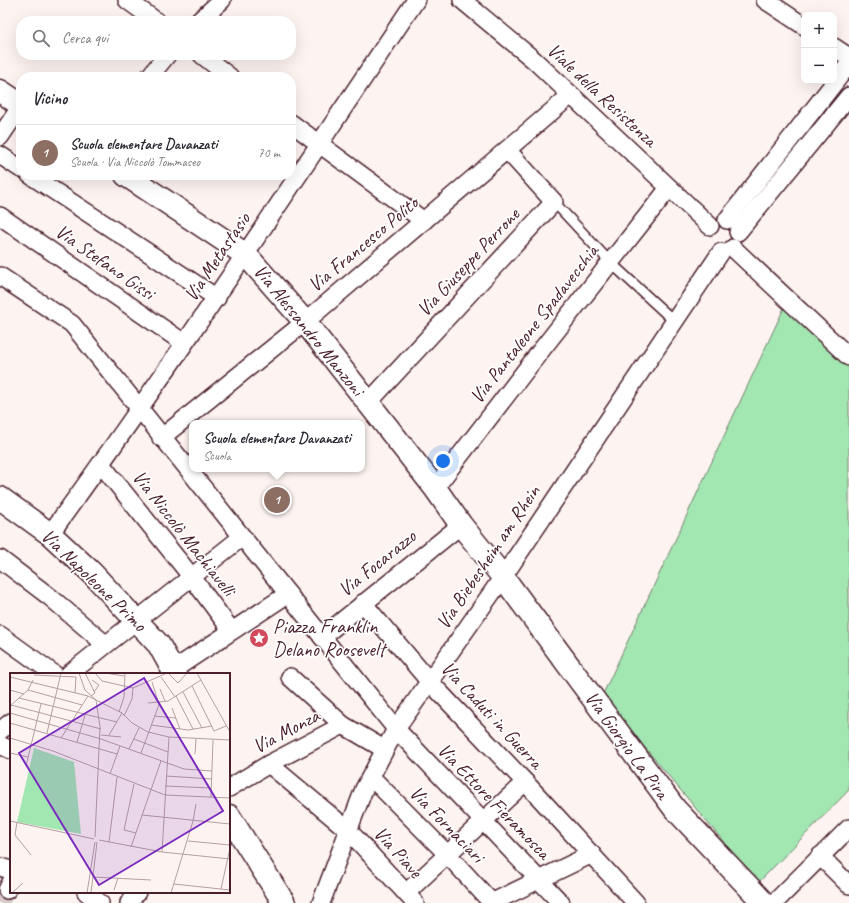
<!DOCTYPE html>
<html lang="it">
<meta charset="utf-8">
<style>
:root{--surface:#fff;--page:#f7f7f7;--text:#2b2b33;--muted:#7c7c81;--line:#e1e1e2;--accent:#0b8043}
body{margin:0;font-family:Caveat,sans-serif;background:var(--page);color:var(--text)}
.controls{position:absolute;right:12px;top:12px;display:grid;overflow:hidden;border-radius:8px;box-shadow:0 4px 16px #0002}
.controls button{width:36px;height:36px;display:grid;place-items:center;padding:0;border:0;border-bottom:1px solid var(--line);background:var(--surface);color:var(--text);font:20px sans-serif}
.you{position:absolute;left:443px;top:461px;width:14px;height:14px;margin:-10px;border:3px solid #fff;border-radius:50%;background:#1a73e8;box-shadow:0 0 0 6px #1a73e833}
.badge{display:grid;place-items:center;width:26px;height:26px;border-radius:50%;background:var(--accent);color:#fff;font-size:13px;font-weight:700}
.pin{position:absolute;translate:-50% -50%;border:2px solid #fff;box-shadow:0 1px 4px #0006}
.popup{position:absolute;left:189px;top:420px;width:176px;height:52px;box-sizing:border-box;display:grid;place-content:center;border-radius:8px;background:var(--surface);filter:drop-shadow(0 1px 3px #0005);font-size:13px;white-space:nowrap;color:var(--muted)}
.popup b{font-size:15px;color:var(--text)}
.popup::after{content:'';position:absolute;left:50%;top:100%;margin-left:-8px;border:8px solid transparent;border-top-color:var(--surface)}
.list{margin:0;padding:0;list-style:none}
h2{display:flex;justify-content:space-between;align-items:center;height:52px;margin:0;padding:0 16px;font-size:17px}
h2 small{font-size:13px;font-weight:400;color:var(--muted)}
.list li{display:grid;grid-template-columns:26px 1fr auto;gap:12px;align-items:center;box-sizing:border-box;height:56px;padding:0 16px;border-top:1px solid var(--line)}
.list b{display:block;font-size:15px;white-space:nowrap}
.list p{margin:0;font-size:13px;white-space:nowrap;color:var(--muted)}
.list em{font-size:13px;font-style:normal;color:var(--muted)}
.icon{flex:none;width:22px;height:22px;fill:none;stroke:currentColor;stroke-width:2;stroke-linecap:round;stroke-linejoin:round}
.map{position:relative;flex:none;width:849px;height:903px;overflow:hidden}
.search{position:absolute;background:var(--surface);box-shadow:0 4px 16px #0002;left:16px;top:16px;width:280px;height:44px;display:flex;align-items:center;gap:10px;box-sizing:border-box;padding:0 14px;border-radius:16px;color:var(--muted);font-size:15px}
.panel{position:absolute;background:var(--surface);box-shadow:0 4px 16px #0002;left:16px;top:72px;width:280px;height:108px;border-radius:16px}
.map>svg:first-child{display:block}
</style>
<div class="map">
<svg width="849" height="903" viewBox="0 0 849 903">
<rect width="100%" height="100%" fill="#fdf4f1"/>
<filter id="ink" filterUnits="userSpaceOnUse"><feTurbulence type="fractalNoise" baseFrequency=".025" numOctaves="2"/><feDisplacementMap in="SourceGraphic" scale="8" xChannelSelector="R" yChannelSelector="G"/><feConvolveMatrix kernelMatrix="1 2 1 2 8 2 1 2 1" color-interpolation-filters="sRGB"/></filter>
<g filter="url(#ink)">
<polygon fill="#a2e6b2" stroke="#76826e" points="784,308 849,367 849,790 758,883 602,696"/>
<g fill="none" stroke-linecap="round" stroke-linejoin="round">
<polyline stroke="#d9c9c9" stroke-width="17" stroke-dasharray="17 8" stroke-linecap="butt" points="0,903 7,890"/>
<g stroke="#4a1f2b" stroke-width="12">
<polyline id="lane" points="554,202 610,262 674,321"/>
</g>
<g stroke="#4a1f2b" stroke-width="20">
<g id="street">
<polyline points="127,0 156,21"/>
<polyline points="462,0 534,60 710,226"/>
<polyline points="765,0 804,26"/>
<polyline points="199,21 222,0"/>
<polyline points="834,47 849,57"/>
<polyline points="202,55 230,77"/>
<polyline points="149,77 167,55"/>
<polyline points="291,123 424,221"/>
<polyline points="0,137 21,106"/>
<polyline points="0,155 21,169"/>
<polyline points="30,175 217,298"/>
<polyline points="0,216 184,343"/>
<polyline points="727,220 849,64"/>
<polyline points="738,232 849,96"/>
<polyline points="733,248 849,357"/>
<polyline points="0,276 72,324 396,729 561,903"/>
<polyline points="368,403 554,202 507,150"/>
<polyline points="161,438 305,322 571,95"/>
<polyline points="101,464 191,576 231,630"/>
<polyline points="435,488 539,353 669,188"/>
<path d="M50,534c127,-174 245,-355 366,-534"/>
<polyline points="0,559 50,597 105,644"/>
<polyline points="363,603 429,681 525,782 636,903"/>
<polyline points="0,635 54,674"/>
<polyline points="322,637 461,525"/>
<polyline points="173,670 288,594"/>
<polyline points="69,674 242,537"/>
<polyline points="290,677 343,725 384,749"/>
<polyline points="0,731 11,722"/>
<polyline points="0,745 11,750"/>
<polyline points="269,764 348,830 415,903"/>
<polyline points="371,777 447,854 492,903"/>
<polyline points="229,788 269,764 343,725"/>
<polyline points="820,856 849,885"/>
<polyline points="0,867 11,870"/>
<polyline points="7,890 11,882"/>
<polyline points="86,892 100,903"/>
<polyline points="406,893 525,782"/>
<polyline points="129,903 137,892"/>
<polyline points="321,903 364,789 396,729 503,577 721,252"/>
<polyline points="491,903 592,854"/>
<polyline points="774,903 849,828"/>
</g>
</g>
<g stroke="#4a1f2b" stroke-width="25">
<g id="secondary">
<polyline points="0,91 21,105"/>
<polyline points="126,175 246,255 305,322 435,488 461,525 503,577 675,809 764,903"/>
<polyline points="0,498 50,534 91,572 159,645 175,674"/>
<polyline points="229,816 284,903"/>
</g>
</g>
<use href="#lane" stroke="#fff" stroke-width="9"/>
<use href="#street" stroke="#fff" stroke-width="17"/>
<use href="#secondary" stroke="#fff" stroke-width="22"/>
</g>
</g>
<defs>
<g id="sight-disc" transform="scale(1)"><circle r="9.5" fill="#d1495b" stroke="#fff"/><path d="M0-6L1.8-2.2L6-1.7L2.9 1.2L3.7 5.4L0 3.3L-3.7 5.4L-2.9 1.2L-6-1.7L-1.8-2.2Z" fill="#fff"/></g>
</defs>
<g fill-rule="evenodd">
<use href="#sight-disc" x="259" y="638"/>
</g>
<g text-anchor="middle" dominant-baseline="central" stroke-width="3.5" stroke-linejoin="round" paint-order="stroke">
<g font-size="20" fill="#4a1f2b" stroke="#fff">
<text transform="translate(602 95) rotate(43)">Viale della Resistenza</text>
<text transform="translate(363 244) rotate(-40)">Via Francesco Polito</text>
<text transform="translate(217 257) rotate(-56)">Via Metastasio</text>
<text transform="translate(105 262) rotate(35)">Via Stefano Gissi</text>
<text transform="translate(468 262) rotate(-47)">Via Giuseppe Perrone</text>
<text transform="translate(534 324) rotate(-52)">Via Pantaleone Spadavecchia</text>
<text transform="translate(309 330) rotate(51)">Via Alessandro Manzoni</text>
<text transform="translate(184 533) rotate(52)">Via Niccolò Machiavelli</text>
<text transform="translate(488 557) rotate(-56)">Via Biebesheim am Rhein</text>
<text transform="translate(377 563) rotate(-39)">Via Focarazzo</text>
<text transform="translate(94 580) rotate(44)">Via Napoleone Primo</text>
<text transform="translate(492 715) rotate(47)">Via Caduti in Guerra</text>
<text transform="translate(286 731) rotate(-28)">Via Monza</text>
<text transform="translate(627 745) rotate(54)">Via Giorgio La Pira</text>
<text transform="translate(494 801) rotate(46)">Via Ettore Fieramosca</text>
<text transform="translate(447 824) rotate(46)">Via Fornaciari</text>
<text transform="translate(398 852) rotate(48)">Via Piave</text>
</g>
<g font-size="20" fill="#4a1f2b" stroke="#fff" text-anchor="start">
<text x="273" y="626">Piazza Franklin<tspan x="273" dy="23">Delano Roosevelt</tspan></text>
</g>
</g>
<g transform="translate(10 673)">
<rect width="220" height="220" fill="#fdf4f1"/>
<path d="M24,75l40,14 7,72 -64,-12z" fill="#a2e6b2"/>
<path fill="none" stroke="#b59fa2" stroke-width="1" d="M69,0l6,17 11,10 4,27 -5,110M75,0l10,20 -4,3M85,0l7,8 31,7 34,-15M95,0l19,3M158,0l10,10 9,-10M187,0l33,59M24,2l42,2 -1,16M0,4l78,19 34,17 10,10 16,9 21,5 61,3M151,4l14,20M82,7l7,5 -5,7M142,9l6,19M182,13l22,45 12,-5M150,16l5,12M0,17l14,4M18,17l54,15M173,19l19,36M166,23l17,33M9,25l98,24M138,30l20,-2 33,-21M1,32l90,24M0,33l18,-16 5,-10M162,35l8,21M109,39l5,-15 1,-24M0,40l91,26 83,30 28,2M114,43l8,-17 1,-11M144,43l22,2M0,50l107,31M141,52l37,5 24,-4M37,60l14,-60M91,62l20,2M99,62l13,-22M0,65l43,13 112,44 65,3M51,65l27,-42M124,66l34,13M67,69l8,-27M119,76l10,-21M0,80l18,4M131,80l19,-51M185,81l1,-15M16,93l15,-62M100,101l10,-28M156,103l46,3M124,111l-10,46 12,3M155,113l46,2M201,124l2,-57M132,142l88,9M0,148l84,18M7,149l-2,13 16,20M89,167l63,12 68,7M178,168l42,4M99,169l8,-65M121,174l30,-86M152,179l7,-115M83,204l58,3M164,211l56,6M211,216l9,-41M104,217l4,-12M2,220l11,-10M77,220l8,-51M81,220l6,-51M161,220l22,-72 3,-17"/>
<path fill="#7b2cbf" fill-opacity="0.15" stroke="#7b2cbf" stroke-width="2" d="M134,5l79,133 -124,74 -80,-132z"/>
<rect width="220" height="220" fill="none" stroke="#4a1f2b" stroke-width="2"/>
</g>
</svg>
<div class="controls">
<button>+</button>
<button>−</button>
</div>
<div class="you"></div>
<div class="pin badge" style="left:277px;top:500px;background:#8d6e63">1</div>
<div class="popup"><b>Scuola elementare Davanzati</b>Scuola</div>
<div class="search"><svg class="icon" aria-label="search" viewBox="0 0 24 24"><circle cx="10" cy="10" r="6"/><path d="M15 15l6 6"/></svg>Cerca qui</div>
<section class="panel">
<h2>Vicino<small></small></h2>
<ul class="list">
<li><span class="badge" style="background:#8d6e63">1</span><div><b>Scuola elementare Davanzati</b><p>Scuola · Via Niccolò Tommaseo</p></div><em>70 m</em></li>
</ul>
</section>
</div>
